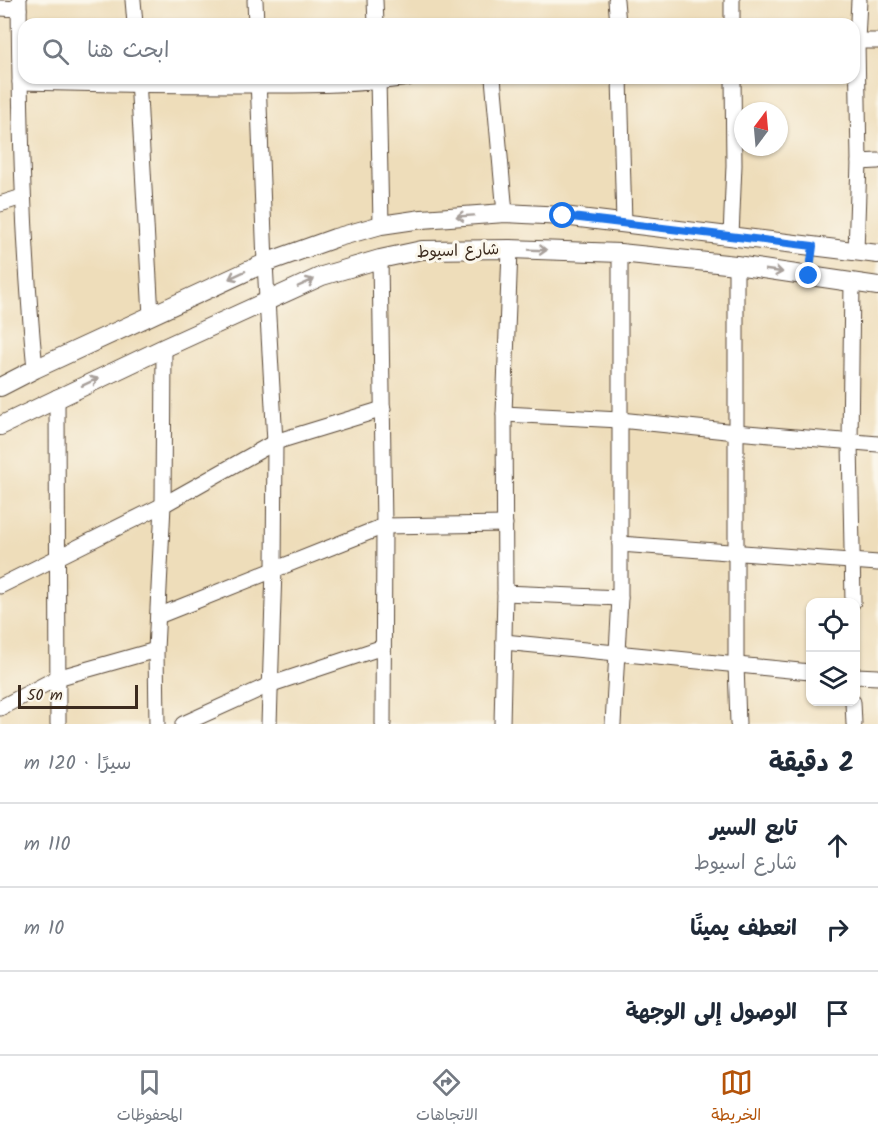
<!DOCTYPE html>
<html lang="ar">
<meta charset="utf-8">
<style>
:root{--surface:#fff;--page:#f2f2f3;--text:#1f2937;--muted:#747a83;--line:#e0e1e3;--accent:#b45309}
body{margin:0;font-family:Kalam,"Playpen Sans Arabic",sans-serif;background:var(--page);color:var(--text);direction:rtl}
.controls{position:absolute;right:18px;bottom:18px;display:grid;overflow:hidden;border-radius:12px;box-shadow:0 2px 4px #0004}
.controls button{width:54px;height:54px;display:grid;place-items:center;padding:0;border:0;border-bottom:2px solid var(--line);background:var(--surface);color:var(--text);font:30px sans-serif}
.compass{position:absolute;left:734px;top:102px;width:54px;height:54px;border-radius:50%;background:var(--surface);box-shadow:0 2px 4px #0004;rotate:16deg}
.scale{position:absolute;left:18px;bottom:15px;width:120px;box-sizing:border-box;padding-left:6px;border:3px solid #3b2a1e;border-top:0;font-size:16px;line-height:21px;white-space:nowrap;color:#3b2a1e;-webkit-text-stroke:4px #fbf7ec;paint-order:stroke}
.stop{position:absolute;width:18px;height:18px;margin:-14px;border:4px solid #1a73e8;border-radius:50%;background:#fff}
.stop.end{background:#1a73e8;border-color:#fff;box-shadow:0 2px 6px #0008}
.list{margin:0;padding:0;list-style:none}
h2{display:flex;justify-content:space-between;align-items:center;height:78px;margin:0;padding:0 24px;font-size:26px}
h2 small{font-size:20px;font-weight:400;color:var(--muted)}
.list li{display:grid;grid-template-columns:39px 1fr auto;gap:18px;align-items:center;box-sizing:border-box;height:84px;padding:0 24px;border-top:2px solid var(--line)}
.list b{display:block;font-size:22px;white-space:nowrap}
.list p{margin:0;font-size:20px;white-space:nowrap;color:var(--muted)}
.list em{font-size:20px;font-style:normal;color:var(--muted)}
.icon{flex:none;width:33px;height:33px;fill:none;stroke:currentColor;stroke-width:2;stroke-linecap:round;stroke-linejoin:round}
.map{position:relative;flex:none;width:878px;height:724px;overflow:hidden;direction:ltr}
.search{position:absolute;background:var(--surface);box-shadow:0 2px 4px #0004;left:18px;right:18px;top:18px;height:66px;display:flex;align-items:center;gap:15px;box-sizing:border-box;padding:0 21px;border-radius:18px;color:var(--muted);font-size:22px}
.sheet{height:330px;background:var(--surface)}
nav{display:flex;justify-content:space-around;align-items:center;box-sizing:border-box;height:84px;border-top:2px solid var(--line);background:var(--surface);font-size:16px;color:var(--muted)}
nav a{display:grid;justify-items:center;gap:3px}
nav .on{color:var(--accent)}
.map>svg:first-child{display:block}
</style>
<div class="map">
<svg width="878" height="724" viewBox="0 0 878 724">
<rect width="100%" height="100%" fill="#fbf7ec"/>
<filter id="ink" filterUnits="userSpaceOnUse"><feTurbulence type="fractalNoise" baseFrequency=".0167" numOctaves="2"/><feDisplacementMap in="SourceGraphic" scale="12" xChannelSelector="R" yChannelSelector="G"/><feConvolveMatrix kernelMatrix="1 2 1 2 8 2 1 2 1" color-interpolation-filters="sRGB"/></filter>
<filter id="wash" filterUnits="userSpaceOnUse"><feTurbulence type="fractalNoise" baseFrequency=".008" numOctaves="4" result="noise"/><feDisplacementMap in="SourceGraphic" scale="24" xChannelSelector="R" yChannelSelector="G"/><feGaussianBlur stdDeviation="1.35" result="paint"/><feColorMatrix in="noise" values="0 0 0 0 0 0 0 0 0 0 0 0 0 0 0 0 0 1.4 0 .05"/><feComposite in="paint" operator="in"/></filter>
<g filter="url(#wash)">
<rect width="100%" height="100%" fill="#eeddba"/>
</g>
<g filter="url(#ink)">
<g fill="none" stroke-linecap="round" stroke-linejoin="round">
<g stroke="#564535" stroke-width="17">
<g id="minor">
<path d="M19,0c1,124 4,245 16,369"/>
<polyline points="133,0 135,24"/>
<polyline points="255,0 256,24"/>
<polyline points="375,0 376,24"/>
<polyline points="616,0 618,24"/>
<polyline points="732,0 732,24"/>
<polyline points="0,8 19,9"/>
<polyline points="854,41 878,41"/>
<polyline points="138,78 151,316"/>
<polyline points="258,78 265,263 275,442 274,569 269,724"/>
<polyline points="378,78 381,225"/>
<polyline points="493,78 505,213"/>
<polyline points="620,78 624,223"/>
<path d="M20,82c72,2 143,3 215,3 58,0 116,1 173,-7"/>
<polyline points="859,162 878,161"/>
<polyline points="0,204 22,197"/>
<polyline points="731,236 734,165 733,78"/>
<polyline points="510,249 504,414 505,593 620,598"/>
<polyline points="856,252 859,162 857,41 859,0"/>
<polyline points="380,259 384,526 383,724"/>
<polyline points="736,265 736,664 738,724"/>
<polyline points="852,282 850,442 853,602"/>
<polyline points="57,397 58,724"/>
<polyline points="504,414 620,420 736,432 878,444"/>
<polyline points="620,544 878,563"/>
<polyline points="0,586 163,505 275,442 383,409"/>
<polyline points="158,616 384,526 505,524"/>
<polyline points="504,642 810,672"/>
<polyline points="856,676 878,677"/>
<polyline points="853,702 854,724"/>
<polyline points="0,708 57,678 156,650"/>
<polyline points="157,724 156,650 163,505 164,348"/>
<polyline points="183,724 269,685 383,647"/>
<polyline points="502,724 505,593"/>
<polyline points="613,724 620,598 620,253"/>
</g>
</g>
<g stroke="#564535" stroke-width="20">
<g id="tertiary">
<polyline points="0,387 35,369 265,263 335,238 381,225 422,219 505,213 563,216 878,254"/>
<polyline points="0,426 164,348 322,276 380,259 422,250 510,249 620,253 736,265 878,286"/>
</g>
</g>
<use href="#minor" stroke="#fff" stroke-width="15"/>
<use href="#tertiary" stroke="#fff" stroke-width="18"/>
</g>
<defs><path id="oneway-shaft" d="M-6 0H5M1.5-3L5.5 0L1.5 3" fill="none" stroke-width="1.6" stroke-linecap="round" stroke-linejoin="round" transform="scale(1.5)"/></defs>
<g stroke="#a79f9a">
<use href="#oneway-shaft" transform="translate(465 216) rotate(176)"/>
<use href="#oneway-shaft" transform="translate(538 250) rotate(2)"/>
<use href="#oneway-shaft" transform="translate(774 271) rotate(8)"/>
<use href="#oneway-shaft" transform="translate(237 275) rotate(155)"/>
<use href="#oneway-shaft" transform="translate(306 283) rotate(-24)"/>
<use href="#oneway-shaft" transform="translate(90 382) rotate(-25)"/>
</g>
</g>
<g fill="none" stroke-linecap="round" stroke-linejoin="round" filter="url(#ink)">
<polyline stroke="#1a73e8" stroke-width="8" points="563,216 813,246 809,276"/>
</g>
<g text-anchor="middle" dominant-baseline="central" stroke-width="6" stroke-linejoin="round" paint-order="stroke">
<g font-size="16" fill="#3b2a1e" stroke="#fbf7ec">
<text transform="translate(458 251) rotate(-2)">شارع اسيوط</text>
</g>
</g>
</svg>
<div class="controls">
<button><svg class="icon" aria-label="locate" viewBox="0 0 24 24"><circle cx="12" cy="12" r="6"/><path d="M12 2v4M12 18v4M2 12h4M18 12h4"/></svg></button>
<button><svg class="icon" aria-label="layers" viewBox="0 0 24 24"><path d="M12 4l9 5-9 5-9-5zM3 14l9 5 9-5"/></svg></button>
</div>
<svg class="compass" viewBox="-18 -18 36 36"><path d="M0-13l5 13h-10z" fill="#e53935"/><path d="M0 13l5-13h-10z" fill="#747a83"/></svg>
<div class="scale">50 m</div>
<div class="stop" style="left:563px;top:216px"></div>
<div class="stop end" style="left:809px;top:276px"></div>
<div class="search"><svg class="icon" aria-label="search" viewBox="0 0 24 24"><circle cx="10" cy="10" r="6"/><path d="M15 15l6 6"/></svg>ابحث هنا</div>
</div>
<section class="sheet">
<h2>2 دقيقة<small>سيرًا · 120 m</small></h2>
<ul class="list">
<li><svg class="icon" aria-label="ahead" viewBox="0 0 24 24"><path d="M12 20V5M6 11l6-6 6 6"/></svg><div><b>تابع السير</b><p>شارع اسيوط</p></div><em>110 m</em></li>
<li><svg class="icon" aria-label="right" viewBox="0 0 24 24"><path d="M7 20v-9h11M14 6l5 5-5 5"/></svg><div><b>انعطف يمينًا</b></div><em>10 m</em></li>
<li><svg class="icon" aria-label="arrive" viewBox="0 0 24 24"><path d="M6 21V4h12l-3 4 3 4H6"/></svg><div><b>الوصول إلى الوجهة</b></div></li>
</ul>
</section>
<nav>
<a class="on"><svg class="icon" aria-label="map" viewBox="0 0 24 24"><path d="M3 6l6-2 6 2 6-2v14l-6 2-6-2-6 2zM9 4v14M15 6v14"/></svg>الخريطة</a>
<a><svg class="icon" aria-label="directions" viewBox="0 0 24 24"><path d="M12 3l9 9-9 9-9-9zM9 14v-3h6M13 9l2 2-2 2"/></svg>الاتجاهات</a>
<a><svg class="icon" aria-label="saved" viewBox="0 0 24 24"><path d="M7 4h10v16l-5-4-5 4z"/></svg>المحفوظات</a>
</nav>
